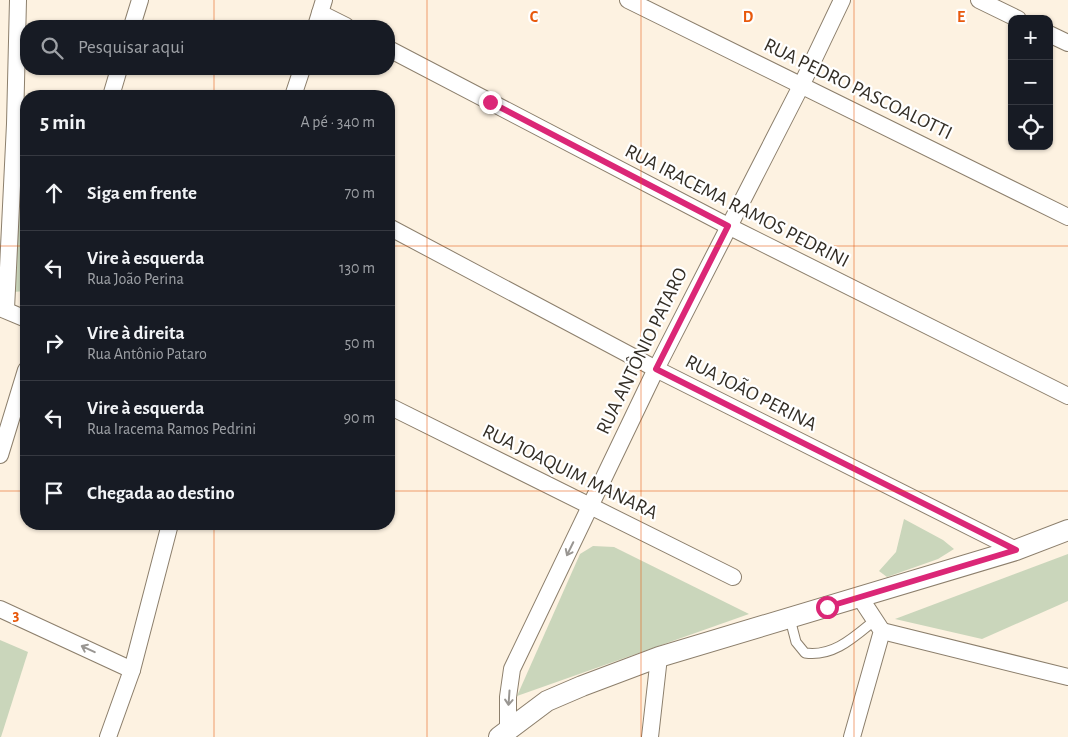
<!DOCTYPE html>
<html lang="pt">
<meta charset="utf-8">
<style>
:root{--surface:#171b24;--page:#242831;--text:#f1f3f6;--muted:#9ea1a6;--line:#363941}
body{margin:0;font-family:"Alegreya Sans",sans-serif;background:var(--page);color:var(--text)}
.controls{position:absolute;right:15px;top:15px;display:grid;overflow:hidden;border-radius:10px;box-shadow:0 1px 4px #0004}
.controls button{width:45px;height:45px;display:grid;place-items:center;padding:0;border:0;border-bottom:1px solid var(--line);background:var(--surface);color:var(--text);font:25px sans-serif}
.stop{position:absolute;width:15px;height:15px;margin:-11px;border:4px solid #db2777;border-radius:50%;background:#fff}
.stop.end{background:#db2777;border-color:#fff;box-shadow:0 1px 5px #0008}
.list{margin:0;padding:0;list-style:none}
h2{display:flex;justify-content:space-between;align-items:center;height:65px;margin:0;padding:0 20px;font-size:21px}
h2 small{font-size:16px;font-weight:400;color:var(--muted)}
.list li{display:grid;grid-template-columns:32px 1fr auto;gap:15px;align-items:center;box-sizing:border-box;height:75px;padding:0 20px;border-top:1px solid var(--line)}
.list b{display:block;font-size:19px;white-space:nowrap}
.list p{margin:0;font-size:16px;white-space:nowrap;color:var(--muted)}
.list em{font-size:16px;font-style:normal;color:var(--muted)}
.icon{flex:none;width:28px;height:28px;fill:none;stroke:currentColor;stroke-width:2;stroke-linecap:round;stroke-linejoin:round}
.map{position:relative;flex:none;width:1068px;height:737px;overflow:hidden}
.search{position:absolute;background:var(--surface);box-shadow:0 1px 4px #0004;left:20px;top:20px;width:375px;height:55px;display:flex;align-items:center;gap:12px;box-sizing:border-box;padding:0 18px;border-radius:20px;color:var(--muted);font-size:19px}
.panel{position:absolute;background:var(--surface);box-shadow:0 1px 4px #0004;left:20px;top:90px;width:375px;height:440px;border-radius:20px}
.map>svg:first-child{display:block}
</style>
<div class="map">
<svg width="1068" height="737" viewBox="0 0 1068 737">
<rect width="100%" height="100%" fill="#fdf2e1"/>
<g fill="#cad6bb">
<polygon points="26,156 26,291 13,292 24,158"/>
<polygon points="904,519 943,540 954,549 938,559 887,577 879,571 896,552"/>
<polygon points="593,546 614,547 749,614 517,696 580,554"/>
<polygon points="1068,554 1068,601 982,639 895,619"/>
<polygon points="0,640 28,652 1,737 0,737"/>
</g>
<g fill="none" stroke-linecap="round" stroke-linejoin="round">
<g stroke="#8c7f6c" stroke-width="11">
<path id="service" d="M790,619l6,23 9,11c28,4 48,-15 70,-33"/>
</g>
<g stroke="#8c7f6c" stroke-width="18">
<g id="minor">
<polyline points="628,0 1068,217"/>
<polyline points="979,0 1018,19"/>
<polyline points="320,13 346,26"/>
<polyline points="132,26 140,0"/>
<polyline points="316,26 324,0"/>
<polyline points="1049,34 1068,43"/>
<polyline points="389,49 728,226 1068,396"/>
<polyline points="111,96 119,69"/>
<polyline points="293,96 302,69"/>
<polyline points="389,227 656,369 1016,550"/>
<polyline points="0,308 26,319"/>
<polyline points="6,309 15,124 18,0"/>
<polyline points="389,406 733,577"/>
<polyline points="0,455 26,370"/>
<polyline points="0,609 132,670"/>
<polyline points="882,631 1068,677"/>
<polyline points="508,729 508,697 512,669 656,369 802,84 842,0"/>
<polyline points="108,737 132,670 170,524"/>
<polyline points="650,737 659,657"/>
<polyline points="852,737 882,631 859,596"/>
</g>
</g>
<g stroke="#8c7f6c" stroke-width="22">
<polyline id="tertiary" points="499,737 547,701 582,686 659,657 1016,550 1068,530"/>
</g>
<use href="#service" stroke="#fff" stroke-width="9"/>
<use href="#minor" stroke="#fff" stroke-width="16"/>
<use href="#tertiary" stroke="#fff" stroke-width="20"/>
</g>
<defs><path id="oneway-shaft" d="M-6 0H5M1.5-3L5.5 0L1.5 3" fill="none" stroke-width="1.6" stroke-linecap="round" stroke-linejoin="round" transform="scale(1.25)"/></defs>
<g stroke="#999692">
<use href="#oneway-shaft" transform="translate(570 549) rotate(116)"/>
<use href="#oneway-shaft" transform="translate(88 649) rotate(-155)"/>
<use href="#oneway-shaft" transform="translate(509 698) rotate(94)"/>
</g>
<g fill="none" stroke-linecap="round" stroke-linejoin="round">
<polyline stroke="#db2777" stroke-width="6" points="490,102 728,226 656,369 1016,550 827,607"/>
</g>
<path fill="none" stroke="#e8590c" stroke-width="1" stroke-opacity="0.55" d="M214,0v26M427,0v737M641,0v737M854,0v737M214,69v27M0,246h26M389,246h679M0,491h26M389,491h679M214,524v213"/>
<g text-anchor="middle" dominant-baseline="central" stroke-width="4.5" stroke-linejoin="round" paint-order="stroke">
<g font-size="20" fill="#332e26" stroke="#fff">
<text transform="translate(858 89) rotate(26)">RUA PEDRO PASCOALOTTI</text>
<text transform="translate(737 206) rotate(27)">RUA IRACEMA RAMOS PEDRINI</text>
<text transform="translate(642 351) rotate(-64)">RUA ANTÔNIO PATARO</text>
<text transform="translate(751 393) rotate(27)">RUA JOÃO PERINA</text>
<text transform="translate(570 472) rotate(26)">RUA JOAQUIM MANARA</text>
</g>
</g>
<g font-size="16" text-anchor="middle" font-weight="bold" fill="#e8590c" stroke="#fff" stroke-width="4.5" stroke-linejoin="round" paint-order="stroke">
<text x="534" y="22">C</text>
<text x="748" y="22">D</text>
<text x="961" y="22">E</text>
<text x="16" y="620">3</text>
</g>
</svg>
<div class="controls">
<button>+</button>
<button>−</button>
<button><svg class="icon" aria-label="locate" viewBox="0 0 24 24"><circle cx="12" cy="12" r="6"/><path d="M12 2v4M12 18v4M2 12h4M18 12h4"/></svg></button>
</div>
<div class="stop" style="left:827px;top:607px"></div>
<div class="stop end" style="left:490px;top:102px"></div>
<div class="search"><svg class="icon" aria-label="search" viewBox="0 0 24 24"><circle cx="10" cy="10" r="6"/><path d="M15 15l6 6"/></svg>Pesquisar aqui</div>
<section class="panel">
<h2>5 min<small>A pé · 340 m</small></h2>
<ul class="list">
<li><svg class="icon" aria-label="ahead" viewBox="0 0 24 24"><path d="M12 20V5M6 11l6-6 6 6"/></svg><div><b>Siga em frente</b></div><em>70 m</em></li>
<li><svg class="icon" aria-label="left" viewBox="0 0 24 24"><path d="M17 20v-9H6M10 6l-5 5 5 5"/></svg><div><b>Vire à esquerda</b><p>Rua João Perina</p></div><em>130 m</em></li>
<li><svg class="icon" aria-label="right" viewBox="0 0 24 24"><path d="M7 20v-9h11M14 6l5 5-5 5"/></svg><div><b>Vire à direita</b><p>Rua Antônio Pataro</p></div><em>50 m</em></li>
<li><svg class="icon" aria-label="left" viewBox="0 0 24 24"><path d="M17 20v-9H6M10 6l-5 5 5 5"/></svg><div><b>Vire à esquerda</b><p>Rua Iracema Ramos Pedrini</p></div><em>90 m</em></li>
<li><svg class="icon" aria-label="arrive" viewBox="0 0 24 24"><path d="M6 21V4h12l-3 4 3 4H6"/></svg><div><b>Chegada ao destino</b></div></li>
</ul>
</section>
</div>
